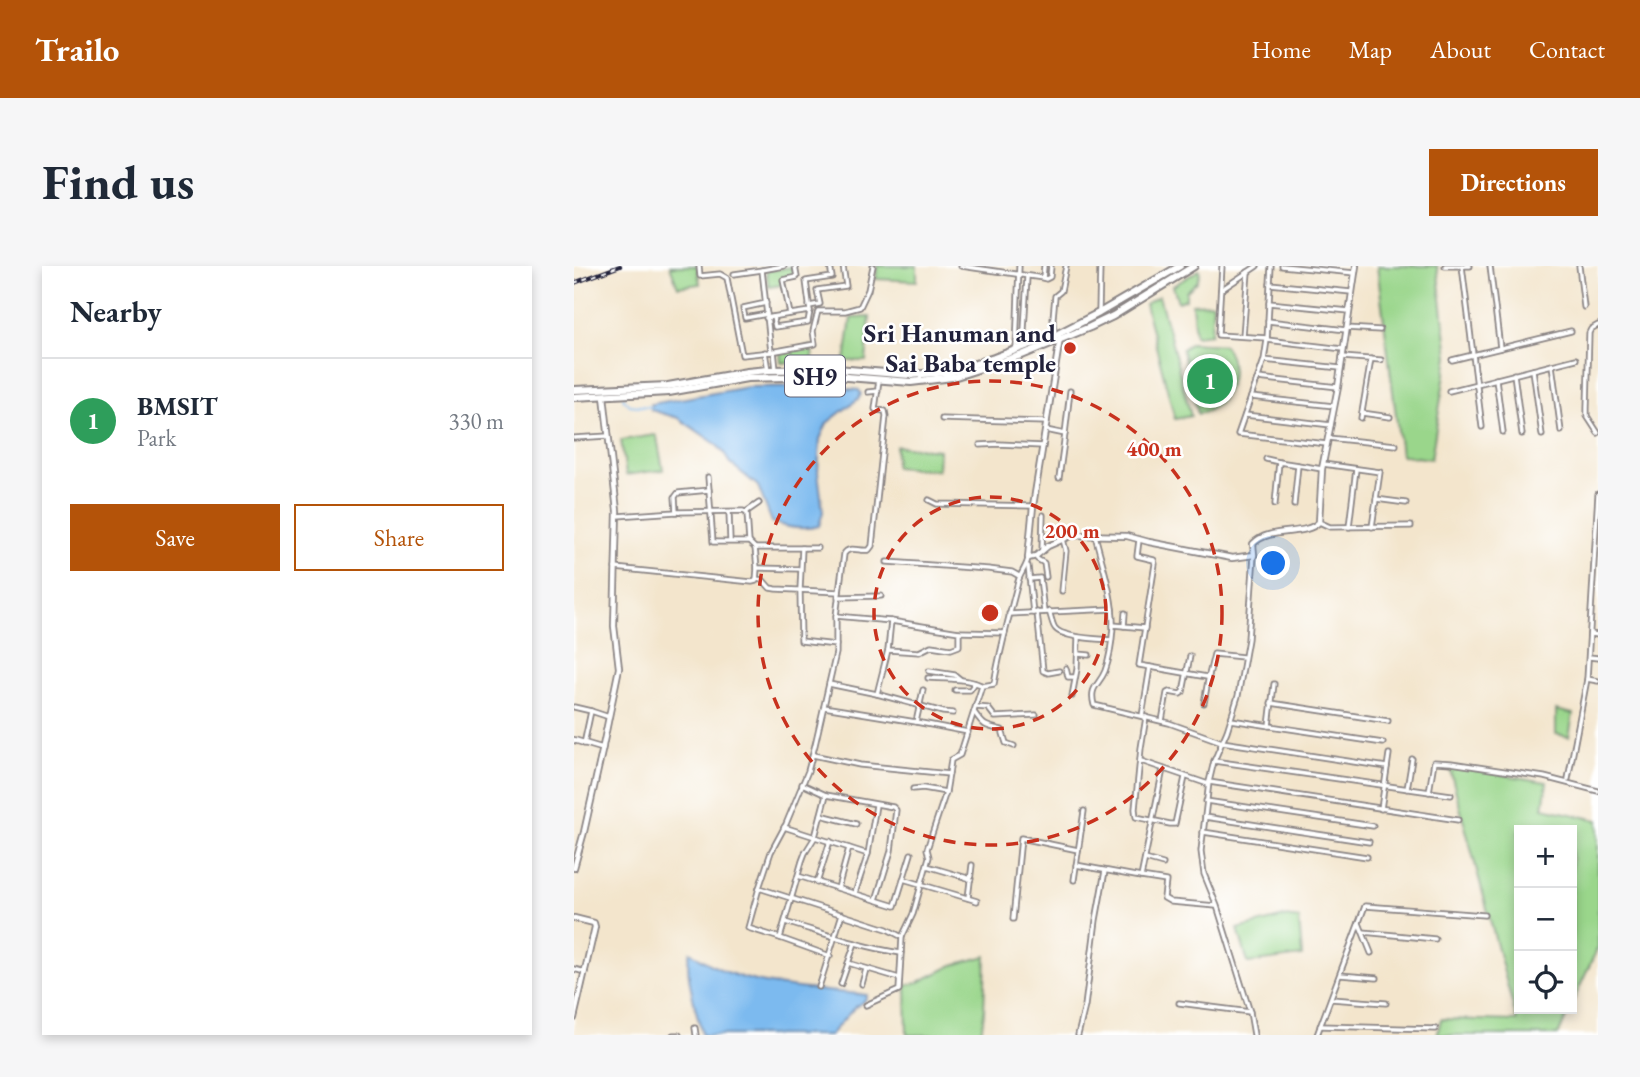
<!DOCTYPE html>
<meta charset="utf-8">
<style>
:root{--surface:#fff;--page:#f6f6f7;--text:#1f2937;--muted:#747a83;--line:#e0e1e3;--accent:#b45309}
body{margin:0;font-family:"EB Garamond",serif;background:var(--page);color:var(--text)}
.controls{position:absolute;right:21px;bottom:21px;display:grid;overflow:hidden;border-radius:0px;box-shadow:0 4px 10px #0003}
.controls button{width:63px;height:63px;display:grid;place-items:center;padding:0;border:0;border-bottom:2px solid var(--line);background:var(--surface);color:var(--text);font:35px sans-serif}
.you{position:absolute;left:700px;top:298px;width:24px;height:24px;margin:-18px;border:5px solid #fff;border-radius:50%;background:#1a73e8;box-shadow:0 0 0 10px #1a73e833}
.badge{display:grid;place-items:center;width:46px;height:46px;border-radius:50%;background:var(--accent);color:#fff;font-size:23px;font-weight:700}
.pin{position:absolute;translate:-50% -50%;border:4px solid #fff;box-shadow:0 2px 7px #0006}
.list{margin:0;padding:0;list-style:none}
h2{display:flex;justify-content:space-between;align-items:center;height:91px;margin:0;padding:0 28px;font-size:30px}
h2 small{font-size:23px;font-weight:400;color:var(--muted)}
.list li{display:grid;grid-template-columns:46px 1fr auto;gap:21px;align-items:center;box-sizing:border-box;height:126px;padding:0 28px;border-top:2px solid var(--line)}
.list b{display:block;font-size:26px;white-space:nowrap}
.list p{margin:0;font-size:23px;white-space:nowrap;color:var(--muted)}
.list em{font-size:23px;font-style:normal;color:var(--muted)}
.actions{display:flex;gap:14px;padding:21px 28px}
.actions a{flex:1;padding:16px 0;border:2px solid var(--accent);border-radius:0px;text-align:center;font-size:24px;color:var(--accent)}
.actions .main{background:var(--accent);color:#fff}
.icon{flex:none;width:38px;height:38px;fill:none;stroke:currentColor;stroke-width:2;stroke-linecap:round;stroke-linejoin:round}
.map{position:relative;flex:none;width:1024px;height:769px;overflow:hidden;border-radius:0px}
header{display:flex;align-items:center;gap:42px;box-sizing:border-box;height:98px;padding:0 35px;background:var(--accent);color:#fff}
header strong{font-size:33px}
nav{display:flex;gap:38px;margin-inline-start:auto;font-size:24px}
.intro{display:flex;align-items:center;justify-content:space-between;box-sizing:border-box;height:168px;padding:0 42px}
h1{margin:0;font-size:49px}
.button{padding:18px 32px;border-radius:0px;background:var(--accent);color:#fff;font-size:24px;font-weight:700}
main{display:flex;gap:42px;padding:0 42px}
aside{flex:1;background:var(--surface);border-radius:0px;box-shadow:0 4px 10px #0003}
.map>svg:first-child{display:block}
</style>
<header>
<strong>Trailo</strong>
<nav><a>Home</a><a>Map</a><a>About</a><a>Contact</a></nav>
</header>
<div class="intro"><h1>Find us</h1><a class="button">Directions</a></div>
<main>
<aside>
<h2>Nearby<small></small></h2>
<ul class="list">
<li><span class="badge" style="background:#2e9e5b">1</span><div><b>BMSIT</b><p>Park</p></div><em>330 m</em></li>
</ul>
<div class="actions"><a class="main">Save</a><a>Share</a></div>
</aside>
<div class="map">
<svg width="1024" height="769" viewBox="0 0 1024 769">
<rect width="100%" height="100%" fill="#fff"/>
<filter id="ink" filterUnits="userSpaceOnUse"><feTurbulence type="fractalNoise" baseFrequency=".0143" numOctaves="2"/><feDisplacementMap in="SourceGraphic" scale="14" xChannelSelector="R" yChannelSelector="G"/><feConvolveMatrix kernelMatrix="1 2 1 2 8 2 1 2 1" color-interpolation-filters="sRGB"/></filter>
<filter id="wash" filterUnits="userSpaceOnUse"><feTurbulence type="fractalNoise" baseFrequency=".00686" numOctaves="4" result="noise"/><feDisplacementMap in="SourceGraphic" scale="28" xChannelSelector="R" yChannelSelector="G"/><feGaussianBlur stdDeviation="1.57" result="paint"/><feColorMatrix in="noise" values="0 0 0 0 0 0 0 0 0 0 0 0 0 0 0 0 0 1.4 0 .05"/><feComposite in="paint" operator="in"/></filter>
<g filter="url(#wash)">
<rect width="100%" height="100%" fill="#f3e5cc"/>
<g fill="#9ad68b" stroke="#5e7c63" stroke-width="2">
<polygon points="96,0 123,0 126,18 104,21"/>
<polygon points="303,0 343,0 343,15 302,13"/>
<polygon points="803,0 863,0 874,90 857,193 827,189"/>
<polygon points="218,1 219,9 207,11 208,19 195,21 192,5"/>
<polygon points="625,4 626,7 623,16 612,26 612,33 604,36 599,20"/>
<polygon points="585,30 595,66 617,150 601,153 571,38"/>
<polygon points="639,37 637,68 621,70 618,38"/>
<polygon points="296,51 292,95 271,95 277,52"/>
<path d="M617,77l33,2c18,24 4,63 -26,69l-16,-65z"/>
<polygon points="237,80 239,92 237,95 207,97 206,86"/>
<polygon points="81,169 83,171 89,204 52,209 47,174"/>
<polygon points="322,180 365,184 364,204 321,201"/>
<polygon points="982,444 999,448 995,471 982,468"/>
<polygon points="875,500 973,516 969,542 1024,554 1024,681 998,738 998,564 945,564 945,743 996,743 984,769 863,769 867,753 943,755"/>
<polygon points="710,651 725,653 728,690 674,697 664,663"/>
<polygon points="412,690 410,746 407,769 333,769 332,719 343,717 379,699"/>
</g>
<g fill="#7cbaef" stroke="#4f6e95" stroke-width="2">
<path d="M244,120l41,4 2,4 -2,4 -32,25 -7,16 -2,33 5,40 -4,14c-15,4 -32,2 -47,-4l-14,-36 -29,-24 -4,-8 -9,-10 -38,-26 -27,-8v-6l97,-17z"/>
<path d="M116,686c9,5 18,12 28,16 39,20 104,22 149,27l-2,5 -11,8 -24,27h-128c-4,-20 -19,-65 -12,-83z"/>
</g>
<g fill="none" stroke-linecap="round" stroke-linejoin="round">
<polyline stroke="#7cbaef" stroke-width="2" points="49,130 50,134 55,139 77,141"/>
</g>
</g>
<g filter="url(#ink)">
<g fill="none" stroke-linecap="round" stroke-linejoin="round">
<g stroke="#8a8484" stroke-width="7">
<g id="minor">
<polyline points="125,0 126,10 146,8 153,12 168,89 197,86 241,78 239,65 244,45 271,45 286,41 294,24 299,0"/>
<polyline points="387,0 469,12 470,0"/>
<polyline points="648,0 644,69 693,72"/>
<polyline points="697,0 693,74 690,94 664,168 753,178"/>
<polyline points="708,0 781,7"/>
<polyline points="871,0 896,0"/>
<polyline points="888,0 908,161"/>
<polyline points="916,0 926,82"/>
<polyline points="1005,0 1010,41"/>
<polyline points="160,8 188,4"/>
<polyline points="469,12 472,13 476,11 477,0"/>
<polyline points="696,18 777,26"/>
<polyline points="647,24 683,0"/>
<polyline points="192,37 169,42 171,52 193,48"/>
<polyline points="695,37 775,45"/>
<polyline points="235,40 246,38 243,24 272,20 269,0"/>
<polyline points="525,45 526,0"/>
<polyline points="216,48 236,45 232,15 258,11 256,0"/>
<polyline points="199,51 201,61 234,56 236,45"/>
<polyline points="192,52 216,48 209,14 223,11 221,0"/>
<polyline points="694,55 772,64"/>
<polyline points="1024,59 1017,63 1015,67 1013,142 1013,150 1024,167"/>
<polyline points="772,62 806,64"/>
<polyline points="480,69 479,52 481,30 487,25 492,0"/>
<polyline points="669,70 674,6"/>
<polyline points="693,74 769,83"/>
<polyline points="449,82 453,11"/>
<polyline points="442,83 445,0"/>
<polyline points="200,85 202,104"/>
<polyline points="191,86 194,104"/>
<polyline points="197,86 188,4 210,0"/>
<polyline points="768,91 807,94"/>
<polyline points="690,94 766,102"/>
<polyline points="878,94 997,65"/>
<polyline points="978,99 987,165"/>
<polyline points="959,104 968,169"/>
<polyline points="940,108 948,168"/>
<polyline points="684,112 764,121"/>
<polyline points="922,113 929,166"/>
<path d="M305,114l-4,29 1,1 9,1 1,5 -14,130 -3,4c-9,2 -20,-5 -25,4l-8,62v37l-21,92 -7,26 -22,53 -15,28 -12,36 128,41 15,8"/>
<polyline points="875,125 1002,93"/>
<polyline points="294,126 304,125"/>
<polyline points="677,131 760,140"/>
<polyline points="788,147 816,151"/>
<polyline points="671,149 757,159"/>
<polyline points="787,152 797,93"/>
<polyline points="368,153 473,156"/>
<polyline points="472,164 491,168 496,125"/>
<polyline points="0,172 34,170"/>
<polyline points="754,172 822,179"/>
<polyline points="406,179 424,178 469,180"/>
<polyline points="692,193 705,196"/>
<polyline points="749,198 806,206 798,261"/>
<polyline points="134,211 135,224"/>
<polyline points="485,212 491,168"/>
<polyline points="802,233 832,237"/>
<polyline points="355,234 363,238 459,240"/>
<polyline points="701,238 705,196 724,199"/>
<polyline points="720,239 724,199 748,203"/>
<polyline points="102,246 101,231 104,227 135,224 139,276 175,276 181,282 228,282 226,324 227,375 262,379"/>
<polyline points="155,246 156,275"/>
<polyline points="172,246 185,237"/>
<polyline points="43,250 102,246 169,245 173,247 175,276"/>
<polyline points="745,256 756,261 837,260"/>
<polyline points="775,261 782,203"/>
<path d="M521,269c7,29 19,62 18,92 -1,14 -3,31 -8,44 -6,15 -16,15 -11,34l75,18 53,19 165,25"/>
<polyline points="565,274 563,290 580,294 581,298 565,399 633,411 635,409 640,388 669,391"/>
<polyline points="228,282 244,282"/>
<polyline points="468,285 469,249"/>
<polyline points="680,289 674,373 664,430 653,465 640,495 635,516 627,585 630,608 643,640 676,746 680,769"/>
<polyline points="462,290 463,293 470,297 472,311"/>
<polyline points="313,296 414,303 438,306 445,310"/>
<polyline points="454,300 459,347"/>
<polyline points="41,302 178,316 182,315 183,302 181,282"/>
<polyline points="183,302 226,303"/>
<polyline points="182,313 189,314 196,322 202,323 265,326"/>
<polyline points="455,313 466,312 470,346"/>
<polyline points="488,325 492,285 489,273"/>
<polyline points="264,331 307,330"/>
<path d="M475,345c2,5 3,13 6,17 7,10 44,11 56,12"/>
<polyline points="463,346 469,405 474,407 485,405"/>
<polyline points="435,348 538,343"/>
<polyline points="262,350 317,355 385,366 385,380 377,383 357,380 345,386 314,384 303,428"/>
<polyline points="539,359 571,362"/>
<polyline points="550,360 551,347"/>
<polyline points="385,366 431,367"/>
<polyline points="1016,368 1024,369"/>
<polyline points="314,384 317,355"/>
<polyline points="504,388 515,389"/>
<polyline points="1015,391 1024,392"/>
<polyline points="492,402 494,411 501,411"/>
<polyline points="355,405 381,409 386,413"/>
<path d="M354,412c17,1 37,0 53,7"/>
<polyline points="1013,413 1024,415"/>
<polyline points="255,418 303,428 369,446 379,447"/>
<polyline points="381,424 396,424 401,417"/>
<polyline points="498,430 503,403 504,371"/>
<polyline points="630,437 635,409"/>
<polyline points="697,437 814,455"/>
<polyline points="0,441 17,445"/>
<polyline points="250,441 342,456 349,424"/>
<polyline points="402,441 414,442 421,451 462,449"/>
<path d="M400,446c10,14 10,14 28,18l4,13 8,3"/>
<polyline points="568,450 576,401"/>
<polyline points="572,451 567,482 561,543 562,551 596,558 601,558 611,511"/>
<polyline points="657,454 809,477"/>
<polyline points="588,455 593,427 595,426 606,428 609,426 616,390"/>
<polyline points="342,456 394,466"/>
<polyline points="695,460 700,418"/>
<polyline points="10,478 17,445 35,451"/>
<path d="M239,489l47,10 89,9 2,-14 9,-5 22,-69 12,-2c6,-34 15,-68 24,-102 2,-9 9,-15 10,-24"/>
<polyline points="567,495 634,518"/>
<polyline points="640,495 877,529"/>
<polyline points="994,513 1013,413 1024,228"/>
<polyline points="635,516 884,554"/>
<polyline points="228,518 252,529 241,571 294,588 281,627"/>
<polyline points="339,523 349,522 372,526"/>
<polyline points="833,523 838,493"/>
<polyline points="855,526 860,496 877,497 970,511 1024,525"/>
<polyline points="252,529 319,541 322,544 317,585 302,634"/>
<polyline points="632,535 799,560"/>
<polyline points="807,543 815,488"/>
<polyline points="247,549 282,558"/>
<polyline points="631,551 795,576"/>
<polyline points="629,566 793,591"/>
<polyline points="294,588 302,539"/>
<polyline points="571,593 589,598"/>
<polyline points="502,599 567,611 589,503"/>
<polyline points="353,600 397,613"/>
<polyline points="224,610 321,640 337,588"/>
<polyline points="567,611 592,615 590,632 597,636 642,640"/>
<polyline points="329,613 403,635"/>
<polyline points="500,614 510,545"/>
<polyline points="243,617 256,575"/>
<polyline points="185,622 174,662 206,672 256,690"/>
<polyline points="264,622 275,582"/>
<polyline points="394,632 398,599"/>
<polyline points="439,653 447,572 504,584"/>
<path d="M211,656c38,11 76,25 116,31"/>
<polyline points="785,657 797,687"/>
<polyline points="789,666 861,673"/>
<polyline points="206,672 228,595 231,587 241,571 210,561"/>
<polyline points="274,697 325,712"/>
<polyline points="0,703 11,706"/>
<polyline points="766,709 803,712"/>
<polyline points="267,718 281,677"/>
<polyline points="288,718 292,703"/>
<polyline points="245,721 268,648"/>
<polyline points="757,733 812,737"/>
<polyline points="605,737 676,746"/>
<polyline points="292,739 325,724 328,671 339,648 355,591 353,583 372,526 375,508"/>
<polyline points="746,760 862,763"/>
<polyline points="121,762 122,769"/>
<polyline points="99,769 105,769"/>
<polyline points="504,769 511,740 522,654 531,605"/>
<polyline points="743,769 791,640 910,649"/>
</g>
</g>
<g stroke="#8a8484" stroke-width="8">
<g id="tertiary">
<path d="M486,72l-27,168 -5,52 8,-2 12,-10 25,-11 54,1 22,6 83,16 22,-3 -1,-11c16,-18 52,-7 66,-22l3,-53 16,-82 18,-121"/>
<polyline points="0,474 27,482 29,480 45,402 40,360 43,245 30,130"/>
<polyline points="0,602 10,566 29,481"/>
<polyline points="0,652 20,657 21,661 0,752"/>
</g>
</g>
<g stroke="#8a8484" stroke-width="10">
<g id="primary">
<polyline points="0,124 94,120 173,106 194,104 263,103 336,109 376,106 420,92 484,68 525,47 606,0"/>
<polyline points="0,131 95,126 173,112 260,110 337,116 379,111 448,89 516,61 539,50 620,0"/>
</g>
</g>
<use href="#minor" stroke="#fff" stroke-width="3.5"/>
<use href="#tertiary" stroke="#fff" stroke-width="4.5"/>
<use href="#primary" stroke="#fff" stroke-width="6"/>
<g stroke="#22223b" stroke-width="4.5">
<polyline id="rail" points="0,17 46,0"/>
</g>
<use href="#rail" stroke="#fff" stroke-width="2" stroke-dasharray="5" stroke-linecap="butt"/>
</g>
</g>
<g fill="none" stroke="#c8321e" stroke-width="3.5" stroke-dasharray="12 9">
<circle cx="416" cy="347" r="116"/>
<circle cx="416" cy="347" r="232"/>
</g>
<circle fill="#c8321e" stroke="#fff" stroke-width="2.5" cx="496" cy="82" r="7"/>
<g text-anchor="middle" dominant-baseline="central" stroke-width="5" stroke-linejoin="round" paint-order="stroke">
<rect fill="#fff" stroke="#646476" stroke-width="2" x="211" y="89.5" width="60" height="41" rx="5"/>
<g font-size="24" font-weight="bold" fill="#22223b">
<text x="241" y="110">SH9</text>
</g>
<g font-size="26" font-weight="bold" fill="#22223b" stroke="#fff" text-anchor="end">
<text x="482" y="67">Sri Hanuman and<tspan x="482" dy="30">Sai Baba temple</tspan></text>
</g>
</g>
<circle cx="416" cy="347" r="10" fill="#c8321e" stroke="#fff" stroke-width="3.5"/>
<g font-size="21" text-anchor="middle" font-weight="bold" fill="#c8321e" stroke="#fff" stroke-width="5" stroke-linejoin="round" paint-order="stroke">
<text x="580" y="190">400 m</text>
<text x="498" y="272">200 m</text>
</g>
</svg>
<div class="controls">
<button>+</button>
<button>−</button>
<button><svg class="icon" aria-label="locate" viewBox="0 0 24 24"><circle cx="12" cy="12" r="6"/><path d="M12 2v4M12 18v4M2 12h4M18 12h4"/></svg></button>
</div>
<div class="you"></div>
<div class="pin badge" style="left:636px;top:115px;background:#2e9e5b">1</div>
</div>
</main>
